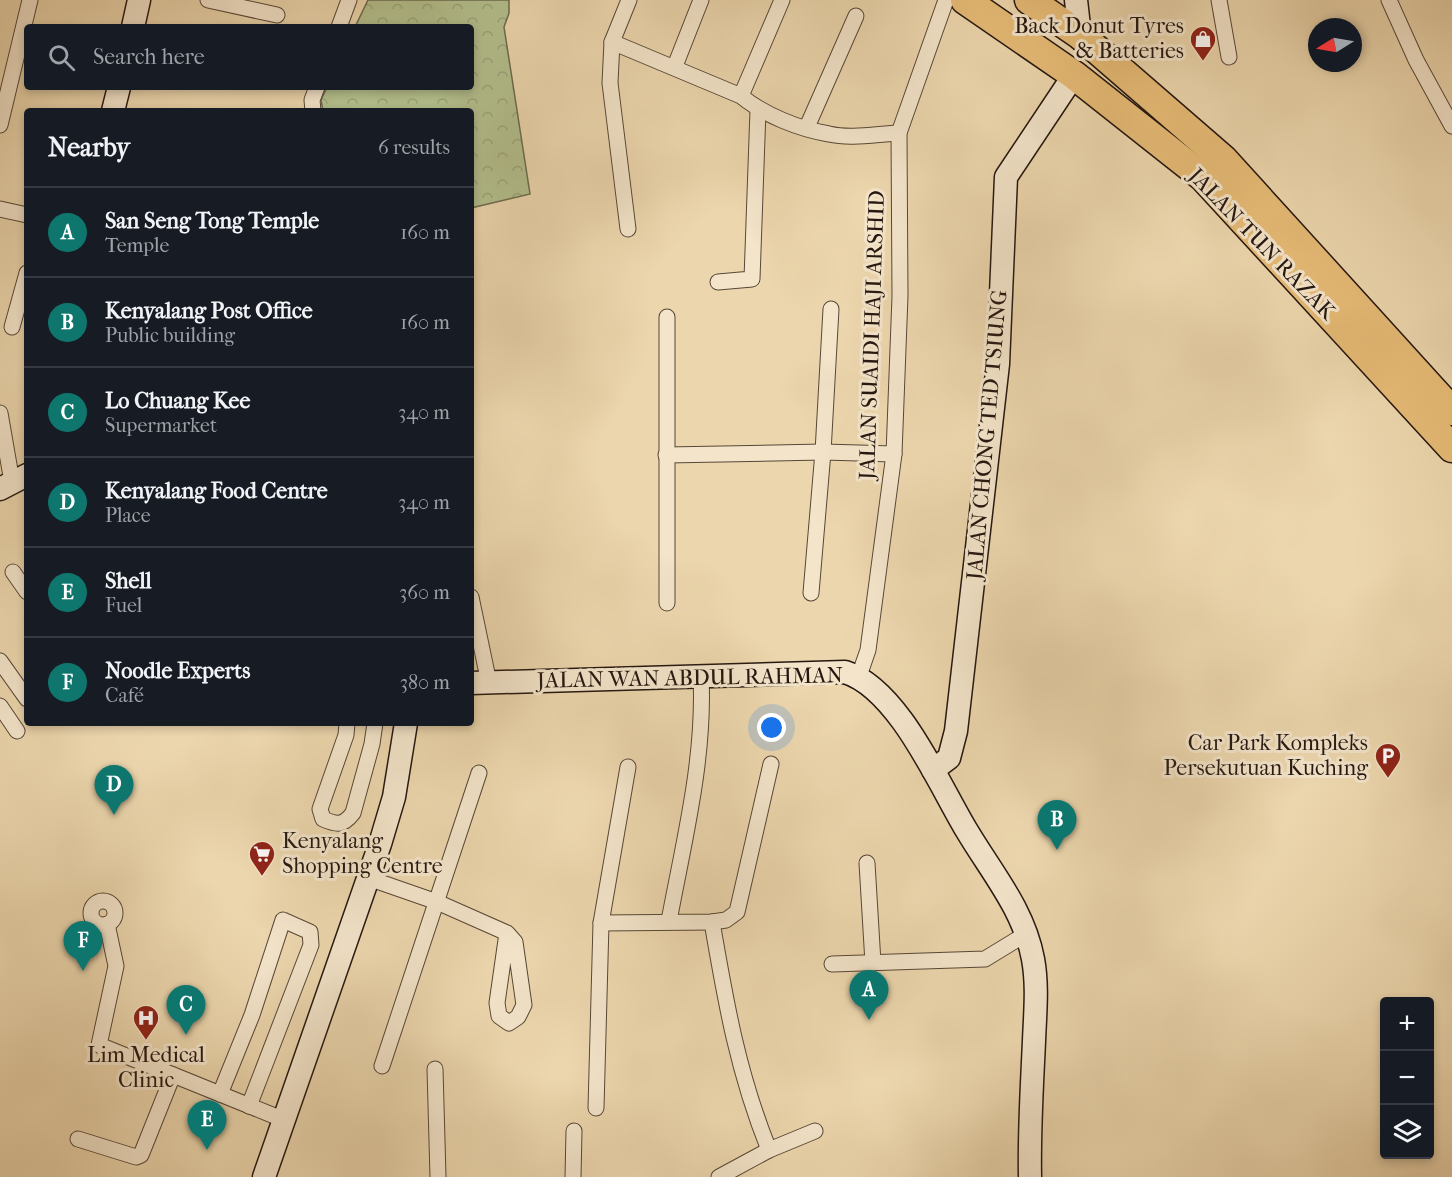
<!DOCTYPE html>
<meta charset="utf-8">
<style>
:root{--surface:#171b24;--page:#242831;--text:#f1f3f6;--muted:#9ea1a6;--line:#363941;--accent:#0f766e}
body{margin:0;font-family:"IM FELL French Canon",serif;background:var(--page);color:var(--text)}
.controls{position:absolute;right:18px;bottom:18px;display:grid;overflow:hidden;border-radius:6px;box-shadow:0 3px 9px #0003}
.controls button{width:54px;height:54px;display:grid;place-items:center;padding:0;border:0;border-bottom:2px solid var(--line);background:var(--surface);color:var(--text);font:30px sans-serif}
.compass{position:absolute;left:1308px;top:18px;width:54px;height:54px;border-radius:50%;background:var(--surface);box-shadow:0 3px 9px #0003;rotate:259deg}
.you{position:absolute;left:772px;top:728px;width:21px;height:21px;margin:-15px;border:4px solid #fff;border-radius:50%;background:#1a73e8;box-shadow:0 0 0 9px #1a73e833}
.badge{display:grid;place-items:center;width:39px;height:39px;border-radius:50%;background:var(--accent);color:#fff;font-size:20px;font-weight:700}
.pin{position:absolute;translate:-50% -50px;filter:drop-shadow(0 2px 3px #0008)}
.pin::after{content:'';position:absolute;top:32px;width:21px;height:18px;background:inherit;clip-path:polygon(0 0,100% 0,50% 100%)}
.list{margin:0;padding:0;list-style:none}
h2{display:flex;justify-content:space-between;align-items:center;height:78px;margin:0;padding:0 24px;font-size:26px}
h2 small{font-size:20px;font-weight:400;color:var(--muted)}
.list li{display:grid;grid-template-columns:39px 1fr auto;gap:18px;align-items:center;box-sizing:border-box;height:90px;padding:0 24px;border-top:2px solid var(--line)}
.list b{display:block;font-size:22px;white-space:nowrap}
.list p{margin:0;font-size:20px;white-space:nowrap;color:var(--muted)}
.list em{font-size:20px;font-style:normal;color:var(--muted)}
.icon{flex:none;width:33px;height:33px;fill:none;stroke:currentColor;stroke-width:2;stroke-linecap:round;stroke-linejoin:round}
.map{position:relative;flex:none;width:1452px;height:1177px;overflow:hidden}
.search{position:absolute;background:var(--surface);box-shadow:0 3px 9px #0003;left:24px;top:24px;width:450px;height:66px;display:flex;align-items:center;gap:15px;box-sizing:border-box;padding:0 21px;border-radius:6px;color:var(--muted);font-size:22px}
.panel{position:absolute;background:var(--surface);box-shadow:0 3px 9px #0003;left:24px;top:108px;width:450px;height:618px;border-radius:6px}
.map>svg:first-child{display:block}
</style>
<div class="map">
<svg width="1452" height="1177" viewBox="0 0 1452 1177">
<defs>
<pattern id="forest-crowns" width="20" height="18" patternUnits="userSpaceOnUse" patternTransform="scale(1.5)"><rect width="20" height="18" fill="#b3bf8d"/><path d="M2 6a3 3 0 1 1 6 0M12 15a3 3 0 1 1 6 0" fill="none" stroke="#9aa379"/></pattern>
</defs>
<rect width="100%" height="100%" fill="#ecd6ad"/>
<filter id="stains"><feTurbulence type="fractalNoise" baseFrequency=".00333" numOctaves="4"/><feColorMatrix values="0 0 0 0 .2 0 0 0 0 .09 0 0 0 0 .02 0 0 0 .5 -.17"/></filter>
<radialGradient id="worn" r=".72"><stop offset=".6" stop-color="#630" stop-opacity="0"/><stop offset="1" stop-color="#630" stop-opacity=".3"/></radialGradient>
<polygon fill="url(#forest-crowns)" stroke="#6c6b4e" stroke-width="1.5" points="368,0 509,0 509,13 504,27 530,194 471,208 471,111 323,111 321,100 327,87 471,87 471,27 355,27"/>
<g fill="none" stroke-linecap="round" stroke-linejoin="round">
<g stroke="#574737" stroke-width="17">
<g id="street">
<polyline points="208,0 277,15"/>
<polyline points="1219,0 1229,57"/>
<polyline points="1389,0 1416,60 1452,126"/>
<polyline points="339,27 349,0"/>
<path d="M612,42l129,54c23,19 58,33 88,38 22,5 47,0 70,-1"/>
<polyline points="675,66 701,0"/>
<polyline points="741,96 782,0"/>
<polyline points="313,111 312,100 317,87"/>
<polyline points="0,125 30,0"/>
<polyline points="807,127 856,16"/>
<polyline points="0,209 27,215"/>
<polyline points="628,229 610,83 612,42 629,0"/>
<polyline points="718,282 752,279 758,110"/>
<polyline points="667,317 667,603"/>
<polyline points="12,327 27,273"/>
<polyline points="0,413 12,482"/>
<polyline points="666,455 823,452 894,454"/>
<polyline points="13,572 27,592"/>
<polyline points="811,593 823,452 831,309"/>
<polyline points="471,597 489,683"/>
<polyline points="0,661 27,699"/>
<polyline points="859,676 868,650 894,454 900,296 899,133 946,0"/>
<polyline points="0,706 17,731"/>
<path d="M347,723l-1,12 -26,74 3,10c14,6 20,7 30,-6l19,-69 3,-21"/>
<polyline points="867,863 873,963"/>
<polyline points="368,878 437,902 507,933 515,942 524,1005 518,1017 509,1023 499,1016 497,1003 507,933"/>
<circle cx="103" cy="913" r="12"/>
<path d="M669,921c15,-81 36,-162 32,-245"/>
<path d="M712,922c14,82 26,151 57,228"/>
<polyline points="601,923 712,922 726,920 737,912 771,764"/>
<polyline points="107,924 116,966 99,1045 282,1119"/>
<polyline points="832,964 985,959 1026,934"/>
<polyline points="382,1066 479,773"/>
<polyline points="435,1069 438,1177"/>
<polyline points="220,1094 252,1015 283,920 310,932 311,945 249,1106"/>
<polyline points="596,1108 601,923 628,767"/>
<polyline points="78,1139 136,1157 141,1155 173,1075"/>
<polyline points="573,1177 574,1131"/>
<polyline points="719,1177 769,1150 815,1131"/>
</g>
</g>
<g stroke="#251710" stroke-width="25">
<g id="secondary">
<polyline points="1076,0 1080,35"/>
<polyline points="133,27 139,0"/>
<polyline points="113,111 119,87"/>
<polyline points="0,489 27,475"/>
<path d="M471,683l374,-11c54,17 94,113 122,159 25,42 57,79 66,128 5,27 2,55 1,82 -2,45 -5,90 -4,136"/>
<polyline points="933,770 949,758 956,731 998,364 1006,177 1074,75"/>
<polyline points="264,1177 380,844 394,797 406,723"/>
</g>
</g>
<g stroke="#251710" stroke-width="31">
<g id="highway">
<polyline points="965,0 1074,75 1203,177 1452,448"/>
<polyline points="1029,0 1080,35 1223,159 1452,411"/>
</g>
</g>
<use href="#street" stroke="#f3e4ca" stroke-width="15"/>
<use href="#secondary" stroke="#f3e4ca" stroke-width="22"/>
<use href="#highway" stroke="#e6bb76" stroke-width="28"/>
</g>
<defs>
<g id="shop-pin" transform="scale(1.35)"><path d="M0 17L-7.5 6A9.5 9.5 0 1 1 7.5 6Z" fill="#8f2418" stroke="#f3e4ca"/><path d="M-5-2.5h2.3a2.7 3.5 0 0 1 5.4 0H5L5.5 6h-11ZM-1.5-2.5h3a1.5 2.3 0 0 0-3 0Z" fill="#fff"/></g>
<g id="parking-pin" transform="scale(1.35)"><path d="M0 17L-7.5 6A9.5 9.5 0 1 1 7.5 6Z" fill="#8f2418" stroke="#f3e4ca"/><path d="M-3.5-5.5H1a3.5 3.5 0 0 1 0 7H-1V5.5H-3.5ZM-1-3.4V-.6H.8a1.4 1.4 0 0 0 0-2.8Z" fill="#fff"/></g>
<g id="supermarket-pin" transform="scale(1.35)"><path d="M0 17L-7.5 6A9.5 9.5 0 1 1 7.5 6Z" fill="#8f2418" stroke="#f3e4ca"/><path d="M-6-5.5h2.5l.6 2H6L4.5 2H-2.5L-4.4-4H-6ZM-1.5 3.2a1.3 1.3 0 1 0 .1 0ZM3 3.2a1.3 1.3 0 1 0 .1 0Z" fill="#fff"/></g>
<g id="hospital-pin" transform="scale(1.35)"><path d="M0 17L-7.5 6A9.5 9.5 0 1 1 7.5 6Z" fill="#8f2418" stroke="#f3e4ca"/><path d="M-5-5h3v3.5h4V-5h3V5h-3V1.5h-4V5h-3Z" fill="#fff"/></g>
</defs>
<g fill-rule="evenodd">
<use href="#shop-pin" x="1203" y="39"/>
<use href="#parking-pin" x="1388" y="756"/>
<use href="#supermarket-pin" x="262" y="854"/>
<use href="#hospital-pin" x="146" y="1018"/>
</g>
<g text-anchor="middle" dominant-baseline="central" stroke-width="6" stroke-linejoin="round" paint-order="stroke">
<g font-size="22" fill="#251710" stroke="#f3e4ca" text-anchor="end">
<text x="1184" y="26">Back Donut Tyres<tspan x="1184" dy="25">&amp; Batteries</tspan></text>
<text x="1368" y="743">Car Park Kompleks<tspan x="1368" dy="25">Persekutuan Kuching</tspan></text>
<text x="282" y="841" text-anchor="start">Kenyalang<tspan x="282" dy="25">Shopping Centre</tspan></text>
<text x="146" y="1055" text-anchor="middle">Lim Medical<tspan x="146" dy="25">Clinic</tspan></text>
</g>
<g font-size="22" fill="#251710" stroke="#f3e4ca">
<text transform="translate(1262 244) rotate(46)">JALAN TUN RAZAK</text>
<text transform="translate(872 335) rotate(-88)">JALAN SUAIDI HAJI ARSHID</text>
<text transform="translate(987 435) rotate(-85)">JALAN CHONG TED TSIUNG</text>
<text transform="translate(690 678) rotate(-1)">JALAN WAN ABDUL RAHMAN</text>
</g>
</g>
<rect width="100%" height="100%" filter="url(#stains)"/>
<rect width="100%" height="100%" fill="url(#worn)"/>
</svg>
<div class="controls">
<button>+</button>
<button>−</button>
<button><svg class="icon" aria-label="layers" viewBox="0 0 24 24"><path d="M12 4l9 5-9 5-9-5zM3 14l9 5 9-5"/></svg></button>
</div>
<svg class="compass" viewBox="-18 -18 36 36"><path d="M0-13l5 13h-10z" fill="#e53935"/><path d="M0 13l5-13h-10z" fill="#9ea1a6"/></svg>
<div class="you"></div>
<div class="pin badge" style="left:869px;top:1020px">A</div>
<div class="pin badge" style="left:1057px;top:850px">B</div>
<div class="pin badge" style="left:186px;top:1035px">C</div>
<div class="pin badge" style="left:114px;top:815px">D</div>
<div class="pin badge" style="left:207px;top:1150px">E</div>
<div class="pin badge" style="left:83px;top:971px">F</div>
<div class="search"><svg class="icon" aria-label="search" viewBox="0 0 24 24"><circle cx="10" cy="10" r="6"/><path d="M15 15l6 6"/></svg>Search here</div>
<section class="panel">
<h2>Nearby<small>6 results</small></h2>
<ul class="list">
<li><span class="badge">A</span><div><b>San Seng Tong Temple</b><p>Temple</p></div><em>160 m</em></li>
<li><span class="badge">B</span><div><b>Kenyalang Post Office</b><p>Public building</p></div><em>160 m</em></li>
<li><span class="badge">C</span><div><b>Lo Chuang Kee</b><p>Supermarket</p></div><em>340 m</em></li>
<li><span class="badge">D</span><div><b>Kenyalang Food Centre</b><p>Place</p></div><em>340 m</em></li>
<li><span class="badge">E</span><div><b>Shell</b><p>Fuel</p></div><em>360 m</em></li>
<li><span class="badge">F</span><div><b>Noodle Experts</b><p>Café</p></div><em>380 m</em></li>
</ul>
</section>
</div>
